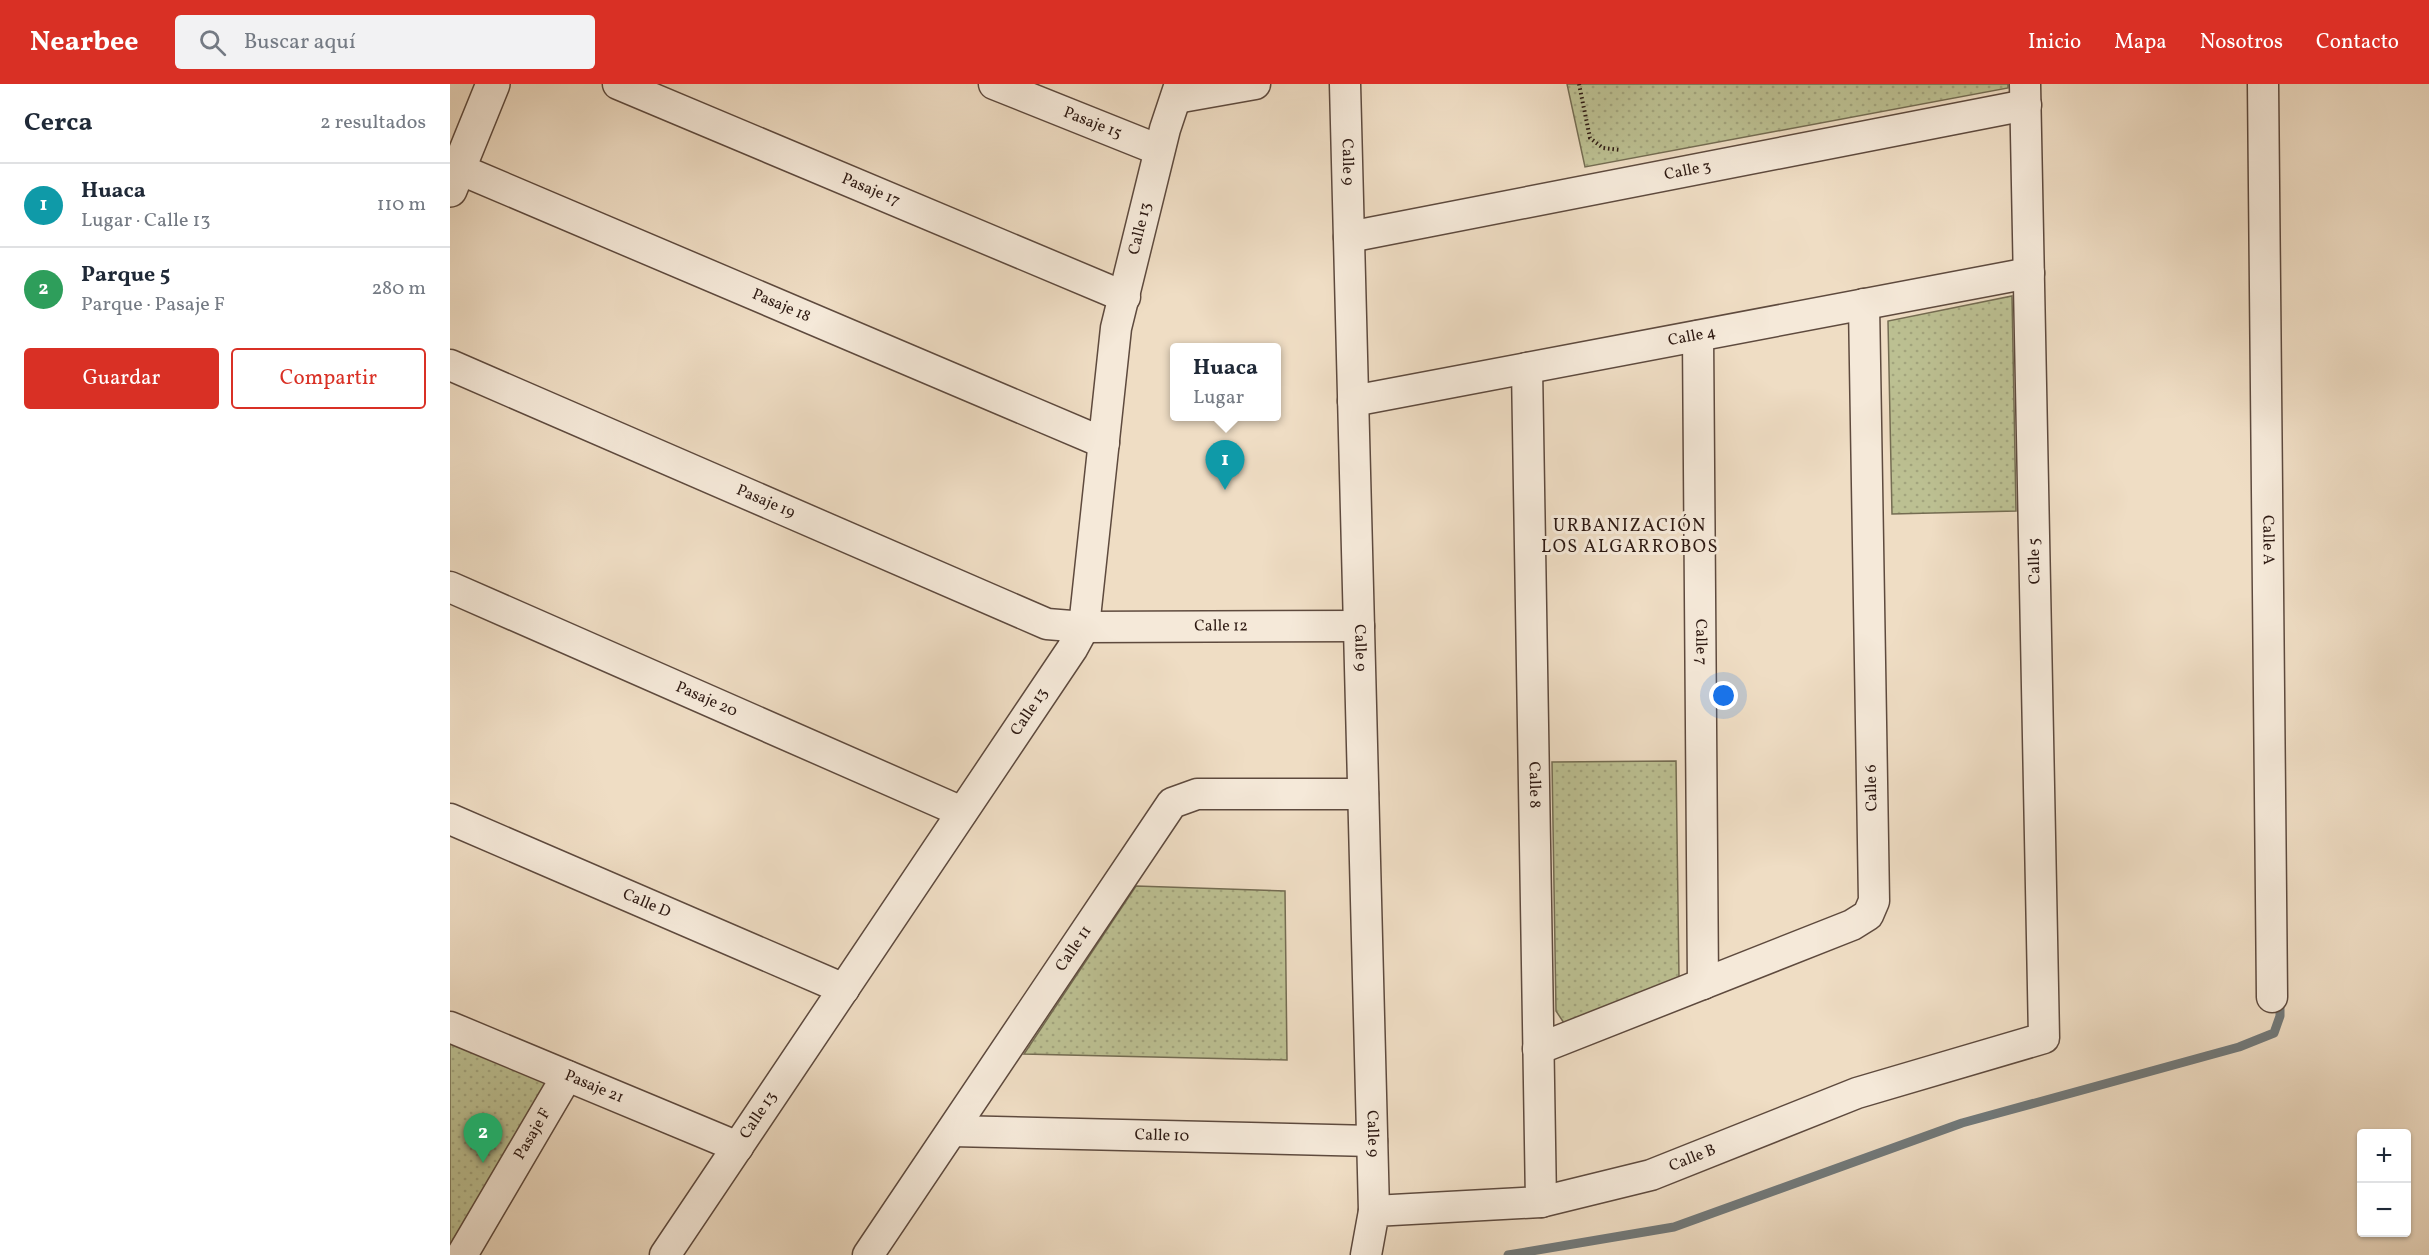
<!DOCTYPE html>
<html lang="es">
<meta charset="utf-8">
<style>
:root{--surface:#fff;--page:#f2f2f3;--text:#1f2937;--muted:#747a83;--line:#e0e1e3;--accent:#d93025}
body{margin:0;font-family:Vollkorn,serif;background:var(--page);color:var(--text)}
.controls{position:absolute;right:18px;bottom:18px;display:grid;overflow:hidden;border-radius:6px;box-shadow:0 2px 4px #0004}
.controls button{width:54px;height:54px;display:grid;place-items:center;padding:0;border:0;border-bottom:2px solid var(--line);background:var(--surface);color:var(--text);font:30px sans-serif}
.you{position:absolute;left:1274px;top:612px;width:21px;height:21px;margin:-15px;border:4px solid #fff;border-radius:50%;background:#1a73e8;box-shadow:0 0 0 9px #1a73e833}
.badge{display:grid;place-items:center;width:39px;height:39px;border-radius:50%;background:var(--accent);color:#fff;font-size:20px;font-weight:700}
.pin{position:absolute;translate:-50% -50px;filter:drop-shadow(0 2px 3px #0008)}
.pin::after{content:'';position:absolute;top:32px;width:21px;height:18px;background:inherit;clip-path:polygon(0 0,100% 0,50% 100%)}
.popup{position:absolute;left:720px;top:259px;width:111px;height:78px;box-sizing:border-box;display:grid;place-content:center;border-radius:6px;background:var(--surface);filter:drop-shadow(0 2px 4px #0005);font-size:20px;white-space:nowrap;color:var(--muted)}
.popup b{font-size:22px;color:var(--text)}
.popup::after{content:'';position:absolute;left:50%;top:100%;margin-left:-12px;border:12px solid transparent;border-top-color:var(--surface)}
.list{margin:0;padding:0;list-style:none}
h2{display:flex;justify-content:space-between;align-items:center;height:78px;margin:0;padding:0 24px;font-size:26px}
h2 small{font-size:20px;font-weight:400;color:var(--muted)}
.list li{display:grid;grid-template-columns:39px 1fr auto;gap:18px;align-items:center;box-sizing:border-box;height:84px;padding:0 24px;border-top:2px solid var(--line)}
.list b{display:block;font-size:22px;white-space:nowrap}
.list p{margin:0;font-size:20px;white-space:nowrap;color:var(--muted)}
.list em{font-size:20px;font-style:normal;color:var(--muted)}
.actions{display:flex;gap:12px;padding:18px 24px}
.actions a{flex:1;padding:14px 0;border:2px solid var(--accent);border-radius:6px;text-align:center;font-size:21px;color:var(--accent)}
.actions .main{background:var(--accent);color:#fff}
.icon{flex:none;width:33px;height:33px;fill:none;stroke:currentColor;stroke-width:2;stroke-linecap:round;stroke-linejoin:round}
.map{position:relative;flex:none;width:1979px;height:1171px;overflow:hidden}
header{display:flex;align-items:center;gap:36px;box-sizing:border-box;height:84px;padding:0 30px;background:var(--accent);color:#fff}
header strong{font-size:28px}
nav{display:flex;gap:33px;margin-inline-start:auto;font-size:21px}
.search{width:420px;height:54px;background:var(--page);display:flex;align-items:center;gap:15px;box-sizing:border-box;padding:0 21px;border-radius:6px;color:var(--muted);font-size:22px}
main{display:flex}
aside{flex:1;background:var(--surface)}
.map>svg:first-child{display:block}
</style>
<header>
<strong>Nearbee</strong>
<div class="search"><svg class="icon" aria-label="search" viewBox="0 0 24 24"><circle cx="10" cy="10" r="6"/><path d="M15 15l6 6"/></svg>Buscar aquí</div>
<nav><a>Inicio</a><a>Mapa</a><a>Nosotros</a><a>Contacto</a></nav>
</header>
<main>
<aside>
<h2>Cerca<small>2 resultados</small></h2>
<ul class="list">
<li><span class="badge" style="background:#0f9aa8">1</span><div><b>Huaca</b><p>Lugar · Calle 13</p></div><em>110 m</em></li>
<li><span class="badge" style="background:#2e9e5b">2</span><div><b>Parque 5</b><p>Parque · Pasaje F</p></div><em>280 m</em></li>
</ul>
<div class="actions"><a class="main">Guardar</a><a>Compartir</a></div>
</aside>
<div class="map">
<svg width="1979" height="1171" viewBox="0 0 1979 1171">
<defs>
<pattern id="park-dots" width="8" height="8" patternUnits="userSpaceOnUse" patternTransform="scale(1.5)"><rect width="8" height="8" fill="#bcc092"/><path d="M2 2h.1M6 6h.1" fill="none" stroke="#a2a47d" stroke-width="1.8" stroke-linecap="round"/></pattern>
</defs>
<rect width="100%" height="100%" fill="#efddc4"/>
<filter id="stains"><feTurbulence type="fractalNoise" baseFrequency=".00333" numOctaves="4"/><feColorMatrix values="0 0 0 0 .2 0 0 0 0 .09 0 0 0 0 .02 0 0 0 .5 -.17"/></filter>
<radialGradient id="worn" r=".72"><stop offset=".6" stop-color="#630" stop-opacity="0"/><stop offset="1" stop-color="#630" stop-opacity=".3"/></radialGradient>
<g fill="url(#park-dots)" stroke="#746c52" stroke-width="1.5">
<polygon points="1117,0 1558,0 1558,4 1135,83"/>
<polygon points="1562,212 1566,427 1442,430 1438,237"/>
<polygon points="1226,677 1229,894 1114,939 1106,927 1102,678"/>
<polygon points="686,802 835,807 837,976 574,970"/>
<polygon points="0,945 117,992 0,1166"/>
</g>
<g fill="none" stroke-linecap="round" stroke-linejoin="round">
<polyline stroke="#71797a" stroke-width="9" points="1058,1171 1224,1143 1512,1039 1789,963 1824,949 1830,932 1830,916"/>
<g stroke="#5e4a3e" stroke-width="33">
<g id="minor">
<path id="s1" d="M168,0l507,213"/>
<path id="s2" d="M544,0l165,66"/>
<path id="s3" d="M895,0l29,1127"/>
<path id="s4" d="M1813,0l9,913"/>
<polyline points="726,14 805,0"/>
<path id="s5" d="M9,85l645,274"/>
<path id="s6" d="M899,153l677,-132"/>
<path id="s7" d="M1248,252l5,648"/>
<path id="s8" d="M0,281l597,259 37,3 275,-1"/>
<path id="s9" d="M1077,284l14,834"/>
<path id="s10" d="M903,317l676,-128"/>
<path id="s11" d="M0,503l512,225"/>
<path id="s12" d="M0,735l394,170"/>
<path id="s13" d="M0,943l288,120"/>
<polyline points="1088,965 1402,841 1418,831 1424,817 1414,220"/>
<path id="s14" d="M502,1047l420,10"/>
<path id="s15" d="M12,1171l105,-179"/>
<path id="s16" d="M215,1171l407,-606 12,-22 32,-299 49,-199 15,-45"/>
<path id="s17" d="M418,1171l304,-452 25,-9h166"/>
<path id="s18" d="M916,1171l8,-44 167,-9 110,-27 206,-82 187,-55 -19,-954"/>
</g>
</g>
<g stroke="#5e4a3e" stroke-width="36">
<polyline id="tertiary" points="0,106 43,0"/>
</g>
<polyline stroke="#2d1912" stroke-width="4" stroke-dasharray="1.5 3" stroke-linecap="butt" points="1129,0 1140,54 1153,64 1170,66"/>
<use href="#minor" stroke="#f5e9d9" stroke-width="30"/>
<use href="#tertiary" stroke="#f5e9d9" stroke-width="33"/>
</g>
<g text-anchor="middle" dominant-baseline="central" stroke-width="6" stroke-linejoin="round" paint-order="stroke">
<g font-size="16" fill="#2d1912" stroke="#f5e9d9">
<text stroke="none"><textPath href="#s2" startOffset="106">Pasaje 15</textPath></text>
<text stroke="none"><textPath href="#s3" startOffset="78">Calle 9</textPath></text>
<text stroke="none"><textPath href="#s6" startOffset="345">Calle 3</textPath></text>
<text stroke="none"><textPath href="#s1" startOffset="274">Pasaje 17</textPath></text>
<text stroke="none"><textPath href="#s16" startOffset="1158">Calle 13</textPath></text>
<text stroke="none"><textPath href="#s5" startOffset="350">Pasaje 18</textPath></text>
<text stroke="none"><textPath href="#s10" startOffset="345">Calle 4</textPath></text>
<text stroke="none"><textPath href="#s8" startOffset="344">Pasaje 19</textPath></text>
<text stroke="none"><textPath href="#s4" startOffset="456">Calle A</textPath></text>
<text transform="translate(1585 477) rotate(-91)">Calle 5</text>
<text stroke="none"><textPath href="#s8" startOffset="825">Calle 12</textPath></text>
<text stroke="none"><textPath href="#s7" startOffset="306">Calle 7</textPath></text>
<text stroke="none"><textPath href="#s3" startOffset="564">Calle 9</textPath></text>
<text stroke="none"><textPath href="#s11" startOffset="280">Pasaje 20</textPath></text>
<text stroke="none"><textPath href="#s16" startOffset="654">Calle 13</textPath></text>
<text stroke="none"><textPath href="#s9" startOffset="417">Calle 8</textPath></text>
<text transform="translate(1422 704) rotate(-91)">Calle 6</text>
<text stroke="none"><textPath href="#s12" startOffset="214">Calle D</textPath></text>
<text stroke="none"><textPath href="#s17" startOffset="369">Calle 11</textPath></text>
<text stroke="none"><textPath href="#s13" startOffset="156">Pasaje 21</textPath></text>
<text stroke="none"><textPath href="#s16" startOffset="168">Calle 13</textPath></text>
<text stroke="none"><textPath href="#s15" startOffset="140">Pasaje F</textPath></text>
<text stroke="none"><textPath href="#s3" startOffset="1050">Calle 9</textPath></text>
<text stroke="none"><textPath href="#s14" startOffset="210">Calle 10</textPath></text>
<text stroke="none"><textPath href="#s18" startOffset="370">Calle B</textPath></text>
</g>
<g font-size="18" letter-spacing="1.5" fill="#2d1912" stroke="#f5e9d9">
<text x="1180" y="442">URBANIZACIÓN<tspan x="1180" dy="21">LOS ALGARROBOS</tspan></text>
</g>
</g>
<rect width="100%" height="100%" filter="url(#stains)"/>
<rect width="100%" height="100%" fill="url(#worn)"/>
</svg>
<div class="controls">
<button>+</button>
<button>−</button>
</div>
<div class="you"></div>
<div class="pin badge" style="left:775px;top:406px;background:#0f9aa8">1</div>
<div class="popup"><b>Huaca</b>Lugar</div>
<div class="pin badge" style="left:33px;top:1079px;background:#2e9e5b">2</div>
</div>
</main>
